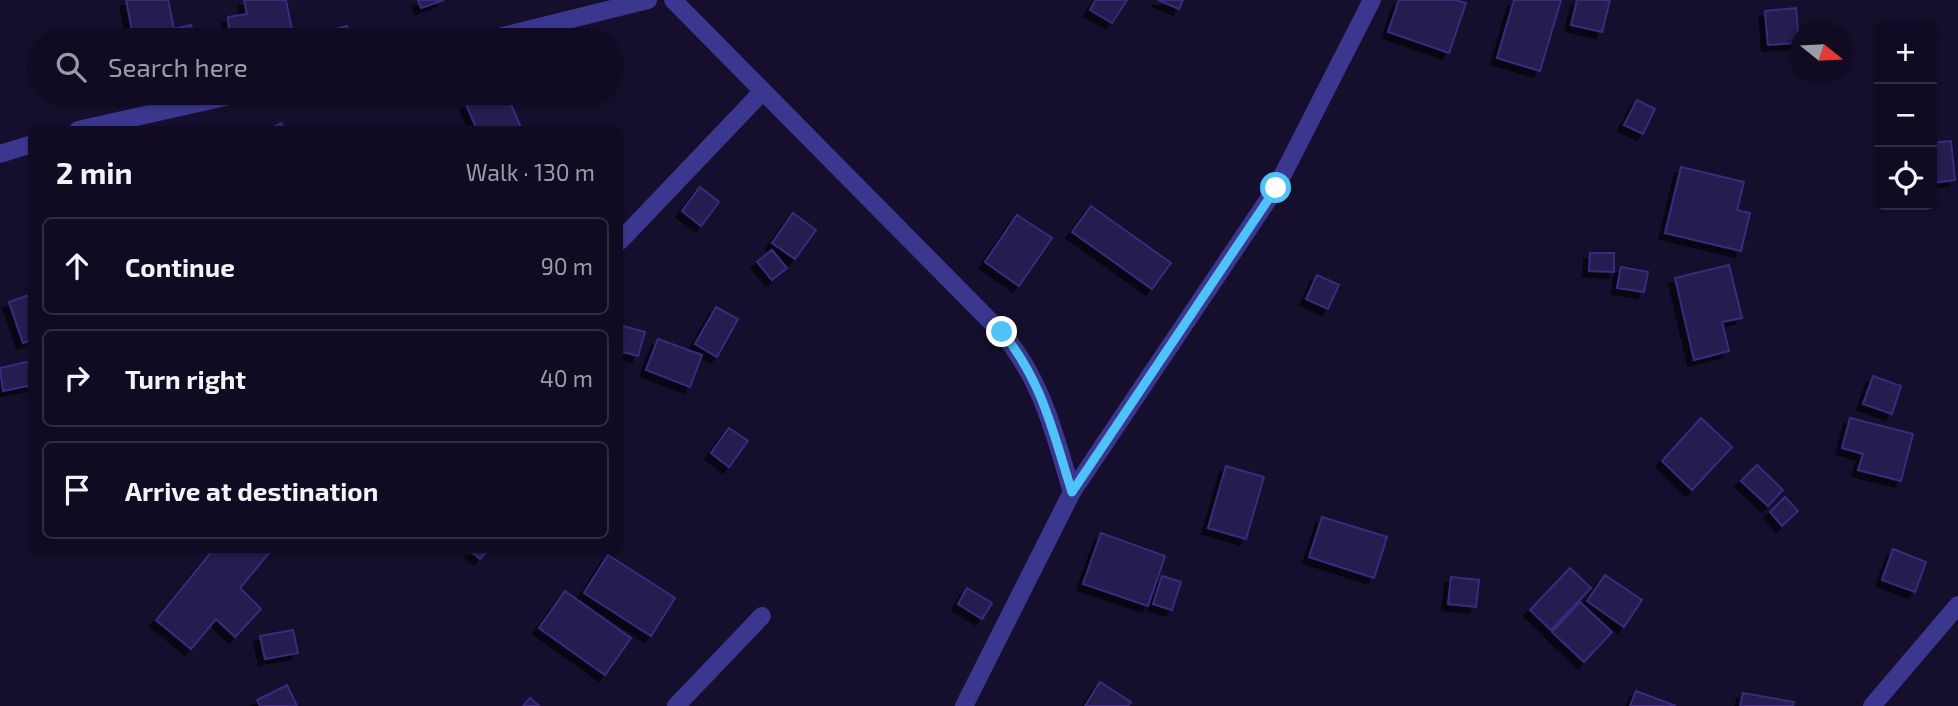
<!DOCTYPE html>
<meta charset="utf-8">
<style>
:root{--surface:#100b22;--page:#1e192f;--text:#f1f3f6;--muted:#9c9ba5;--line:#302b40}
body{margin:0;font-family:"Exo 2",sans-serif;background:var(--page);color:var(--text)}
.controls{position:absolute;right:21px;top:21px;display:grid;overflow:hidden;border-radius:10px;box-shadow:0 2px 5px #0004}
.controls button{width:63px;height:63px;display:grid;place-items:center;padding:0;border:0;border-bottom:2px solid var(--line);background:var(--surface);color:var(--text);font:35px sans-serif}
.compass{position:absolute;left:1790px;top:21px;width:63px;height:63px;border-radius:50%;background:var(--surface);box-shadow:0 2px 5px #0004;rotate:108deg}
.stop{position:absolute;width:21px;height:21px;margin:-16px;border:5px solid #4fc3f7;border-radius:50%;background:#fff}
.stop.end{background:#4fc3f7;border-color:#fff;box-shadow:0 2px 7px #0008}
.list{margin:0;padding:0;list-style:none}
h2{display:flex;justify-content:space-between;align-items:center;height:91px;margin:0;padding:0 28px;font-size:30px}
h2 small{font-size:23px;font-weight:400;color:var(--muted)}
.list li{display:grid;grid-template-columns:46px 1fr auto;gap:21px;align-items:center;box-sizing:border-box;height:98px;margin:0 14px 14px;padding:0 14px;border:2px solid var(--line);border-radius:10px}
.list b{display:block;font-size:26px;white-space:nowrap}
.list em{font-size:23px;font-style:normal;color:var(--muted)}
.icon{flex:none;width:38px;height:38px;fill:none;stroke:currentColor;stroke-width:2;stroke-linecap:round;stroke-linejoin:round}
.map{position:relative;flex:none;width:1958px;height:706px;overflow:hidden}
.search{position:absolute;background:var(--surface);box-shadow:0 2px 5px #0004;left:28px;top:28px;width:595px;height:77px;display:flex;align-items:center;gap:18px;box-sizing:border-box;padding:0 24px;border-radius:38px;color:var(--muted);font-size:26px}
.panel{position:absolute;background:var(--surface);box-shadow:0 2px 5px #0004;left:28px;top:126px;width:595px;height:427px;border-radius:10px}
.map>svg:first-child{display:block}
</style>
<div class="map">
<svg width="1958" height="706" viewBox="0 0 1958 706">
<defs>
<filter id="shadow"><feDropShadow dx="-6" dy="6" stdDeviation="0" flood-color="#0009"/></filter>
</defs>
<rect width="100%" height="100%" fill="#150f2d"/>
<g fill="#251a4f" stroke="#3b2a7d" stroke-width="2" filter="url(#shadow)">
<polygon points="126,0 168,0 174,29 191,25 195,40 134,40"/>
<polygon points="244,0 286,0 294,40 230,40 228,17 247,14"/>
<polygon points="418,0 444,0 421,8"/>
<polygon points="1096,0 1127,0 1112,23 1090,10"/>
<polygon points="1158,0 1183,0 1179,9"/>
<polygon points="1399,0 1455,0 1466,3 1449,53 1388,32"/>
<polygon points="1514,0 1561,0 1540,71 1497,58"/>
<polygon points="1577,0 1610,0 1602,32 1571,25"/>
<polygon points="1796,8 1799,43 1768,45 1765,11"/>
<polygon points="1820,23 1836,25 1835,32 1819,32"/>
<polygon points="347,26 351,40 324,40 322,33"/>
<polygon points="490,93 506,93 522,130 477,130 466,104"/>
<polygon points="1637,100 1655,109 1643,134 1624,125"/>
<polygon points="281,123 285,130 269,130"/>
<polygon points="1951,141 1955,180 1932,183 1932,143"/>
<polygon points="1681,167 1744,182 1737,210 1750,213 1741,251 1665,233"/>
<polygon points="700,187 719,202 701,226 682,211"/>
<polygon points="1091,206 1171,263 1152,289 1072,232"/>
<polygon points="793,213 816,230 795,259 772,243"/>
<polygon points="1017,215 1052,238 1019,286 985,262"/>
<polygon points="772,250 787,268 772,280 757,262"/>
<polygon points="1590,253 1614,253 1614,272 1589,271"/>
<polygon points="1729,265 1742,318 1722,322 1729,351 1694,360 1675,278"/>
<polygon points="1621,267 1648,272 1644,292 1617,288"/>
<polygon points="1317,275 1339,285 1328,309 1306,299"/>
<polygon points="32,294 32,340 23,343 9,302"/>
<polygon points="716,307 738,319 717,357 695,344"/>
<polygon points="620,325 645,332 638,356 620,351"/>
<polygon points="658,339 702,355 690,387 646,370"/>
<polygon points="31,361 32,385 3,391 0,368"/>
<polygon points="1873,376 1901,386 1892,414 1863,404"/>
<polygon points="1701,418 1732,447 1692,490 1662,461"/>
<polygon points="1850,418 1913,434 1901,481 1858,470 1863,454 1842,448"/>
<polygon points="729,428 748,441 729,467 711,453"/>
<polygon points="1757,465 1783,490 1768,506 1741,481"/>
<polygon points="1226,466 1264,477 1246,539 1208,528"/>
<polygon points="1785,497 1798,511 1782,526 1770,512"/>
<polygon points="1322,517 1387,537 1374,578 1309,557"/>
<polygon points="1101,533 1165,556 1148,606 1083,584"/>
<polygon points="1893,549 1926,562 1915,592 1882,580"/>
<polygon points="213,550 265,550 269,553 240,588 261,609 235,637 216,619 191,649 156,620"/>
<polygon points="470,550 488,550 480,559"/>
<polygon points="608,555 675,598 651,636 584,593"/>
<polygon points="1570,568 1591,588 1551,630 1530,610"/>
<polygon points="1605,575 1642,600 1624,627 1587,601"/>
<polygon points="1162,576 1181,582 1172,610 1153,604"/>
<polygon points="1451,577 1479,580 1476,607 1448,604"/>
<polygon points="967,588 992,603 982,619 958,604"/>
<polygon points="565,591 631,638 605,675 539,628"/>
<polygon points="1580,602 1612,632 1584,662 1552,632"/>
<polygon points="293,630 298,653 265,659 260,636"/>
<polygon points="1100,682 1131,702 1128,706 1085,706"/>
<polygon points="287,685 297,706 260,706 257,700"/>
<polygon points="1636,691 1676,706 1630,706"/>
<polygon points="1743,693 1794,702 1793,706 1740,706"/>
<polygon points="530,698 539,706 523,706"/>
</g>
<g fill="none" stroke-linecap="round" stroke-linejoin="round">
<g stroke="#3b378f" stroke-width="18">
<path d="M673,0l329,333c41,49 52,100 70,159"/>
<polyline points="487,40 648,0"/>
<polyline points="78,130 243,93"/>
<polyline points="0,154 32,144"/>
<polyline points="620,241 763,91"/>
<polyline points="676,706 762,616"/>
<polyline points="964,706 1072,492 1276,188 1372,0"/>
<polyline points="1872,706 1958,605"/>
</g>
</g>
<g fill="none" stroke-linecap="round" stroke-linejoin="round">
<path stroke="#4fc3f7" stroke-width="9" d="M1002,332c41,50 51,101 70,160l204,-304"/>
</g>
</svg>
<div class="controls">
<button>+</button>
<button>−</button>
<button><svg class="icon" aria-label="locate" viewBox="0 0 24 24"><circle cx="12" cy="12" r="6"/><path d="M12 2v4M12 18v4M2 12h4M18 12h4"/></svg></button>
</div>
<svg class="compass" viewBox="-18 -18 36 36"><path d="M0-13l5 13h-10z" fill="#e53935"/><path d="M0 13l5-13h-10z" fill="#9c9ba5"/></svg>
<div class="stop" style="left:1276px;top:188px"></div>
<div class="stop end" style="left:1002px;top:332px"></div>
<div class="search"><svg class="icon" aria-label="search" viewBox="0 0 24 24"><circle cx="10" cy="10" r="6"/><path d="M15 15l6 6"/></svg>Search here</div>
<section class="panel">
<h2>2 min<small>Walk · 130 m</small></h2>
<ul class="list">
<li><svg class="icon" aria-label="ahead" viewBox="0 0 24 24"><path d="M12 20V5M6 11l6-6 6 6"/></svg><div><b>Continue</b></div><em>90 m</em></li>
<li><svg class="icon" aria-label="right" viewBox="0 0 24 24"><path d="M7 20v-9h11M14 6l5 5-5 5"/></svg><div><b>Turn right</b></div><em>40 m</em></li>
<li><svg class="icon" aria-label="arrive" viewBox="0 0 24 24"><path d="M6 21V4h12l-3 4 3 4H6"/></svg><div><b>Arrive at destination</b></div></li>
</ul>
</section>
</div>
